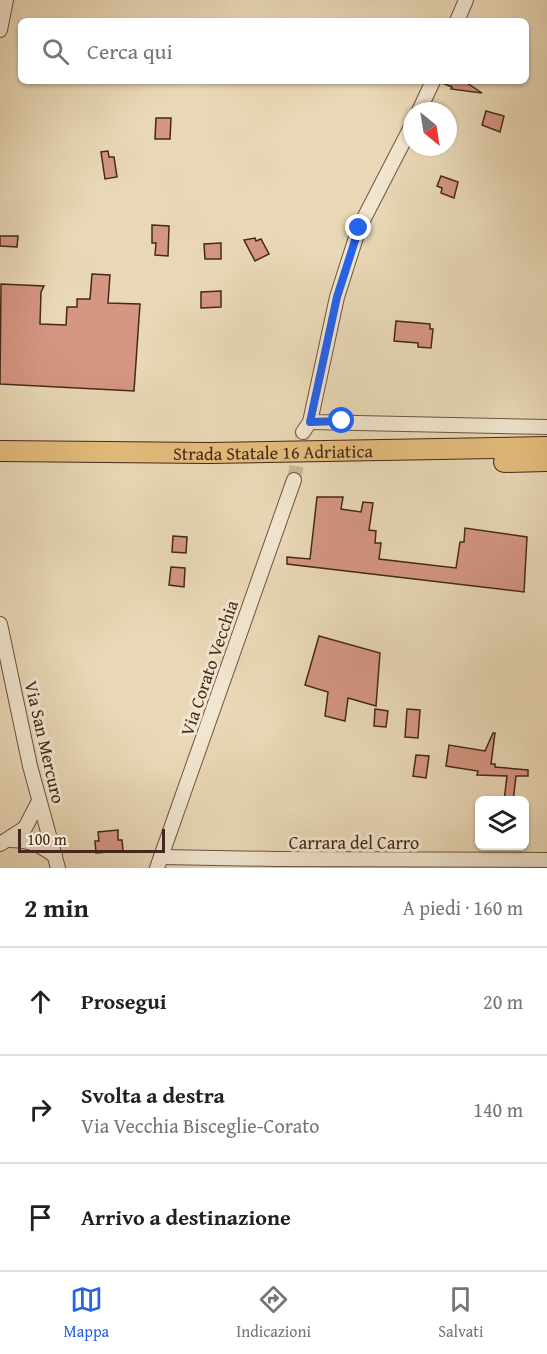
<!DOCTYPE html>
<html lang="it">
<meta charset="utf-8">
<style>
:root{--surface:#fff;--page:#f6f6f6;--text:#202124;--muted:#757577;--line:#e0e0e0;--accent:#2563eb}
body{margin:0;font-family:"Gentium Book Plus",serif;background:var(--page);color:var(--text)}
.controls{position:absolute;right:18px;bottom:18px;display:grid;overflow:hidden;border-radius:9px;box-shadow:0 2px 4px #0004}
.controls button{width:54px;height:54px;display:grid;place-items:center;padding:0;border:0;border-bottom:2px solid var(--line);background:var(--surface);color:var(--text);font:30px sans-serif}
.compass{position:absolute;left:403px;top:102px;width:54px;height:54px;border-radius:50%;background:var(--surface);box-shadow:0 2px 4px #0004;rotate:150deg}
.scale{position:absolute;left:18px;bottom:15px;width:147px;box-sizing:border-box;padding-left:6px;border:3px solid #45281b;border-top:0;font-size:16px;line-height:21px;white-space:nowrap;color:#45281b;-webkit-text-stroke:4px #f1e6d0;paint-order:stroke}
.stop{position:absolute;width:18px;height:18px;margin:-14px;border:4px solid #2563eb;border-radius:50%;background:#fff}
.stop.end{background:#2563eb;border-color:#fff;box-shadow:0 2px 6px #0008}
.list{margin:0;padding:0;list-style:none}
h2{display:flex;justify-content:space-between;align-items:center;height:78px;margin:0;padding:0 24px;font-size:26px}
h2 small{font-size:20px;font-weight:400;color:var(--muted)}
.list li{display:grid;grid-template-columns:39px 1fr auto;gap:18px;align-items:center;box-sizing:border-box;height:108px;padding:0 24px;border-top:2px solid var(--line)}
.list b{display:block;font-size:22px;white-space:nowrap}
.list p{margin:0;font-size:20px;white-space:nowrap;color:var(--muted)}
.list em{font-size:20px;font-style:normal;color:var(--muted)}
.icon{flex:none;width:33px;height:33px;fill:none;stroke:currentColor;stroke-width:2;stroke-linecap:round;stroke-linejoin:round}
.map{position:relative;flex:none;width:547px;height:868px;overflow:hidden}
.search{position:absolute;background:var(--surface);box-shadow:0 2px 4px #0004;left:18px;right:18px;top:18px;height:66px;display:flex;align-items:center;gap:15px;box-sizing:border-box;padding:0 21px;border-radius:9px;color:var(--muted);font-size:22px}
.sheet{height:402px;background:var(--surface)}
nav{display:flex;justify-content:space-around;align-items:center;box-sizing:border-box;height:84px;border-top:2px solid var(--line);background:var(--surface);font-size:16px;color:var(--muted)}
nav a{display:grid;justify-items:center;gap:3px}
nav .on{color:var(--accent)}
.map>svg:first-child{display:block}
</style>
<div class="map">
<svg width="547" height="868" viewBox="0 0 547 868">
<rect width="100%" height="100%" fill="#e9d8b6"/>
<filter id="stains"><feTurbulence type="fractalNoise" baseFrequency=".00333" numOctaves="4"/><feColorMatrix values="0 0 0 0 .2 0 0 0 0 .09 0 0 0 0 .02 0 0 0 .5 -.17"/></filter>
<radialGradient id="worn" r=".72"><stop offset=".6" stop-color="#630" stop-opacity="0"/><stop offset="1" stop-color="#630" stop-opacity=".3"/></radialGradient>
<g fill="#d59682" stroke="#45281b" stroke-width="1.5">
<polygon points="442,81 464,81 482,93 451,89 452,87 442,83"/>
<polygon points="486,111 504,116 500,132 482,125"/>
<polygon points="156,118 171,118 170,139 155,139"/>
<polygon points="108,151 109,157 114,157 117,177 105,179 101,152"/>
<polygon points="441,176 458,182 454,198 441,193 442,188 437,186"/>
<polygon points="152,225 169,226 168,256 155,255 156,243 152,243"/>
<polygon points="0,236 18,236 17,247 0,246"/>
<polygon points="255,238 256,241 261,239 269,254 255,261 244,240"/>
<polygon points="221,243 221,259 205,259 204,244"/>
<polygon points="92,274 110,275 108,303 140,304 134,391 0,384 1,284 44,286 41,292 40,324 66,325 67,307 77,307 77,299 90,299"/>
<polygon points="221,291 221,307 201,308 201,292"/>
<polygon points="396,321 430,324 430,329 433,329 431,348 418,347 418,343 394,341"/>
<polygon points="317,497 343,497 341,509 361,512 363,502 373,503 369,530 376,531 375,543 381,543 379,559 456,568 460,542 464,542 465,528 527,537 524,592 287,564 287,557 310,559"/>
<polygon points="173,536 187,537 186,553 172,552"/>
<polygon points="171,567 185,568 184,587 169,585"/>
<polygon points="319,636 380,653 376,706 348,698 345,721 325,716 328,692 305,685"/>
<polygon points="375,709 388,711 386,727 374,726"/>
<polygon points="407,709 420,710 418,738 405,737"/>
<polygon points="493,733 495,733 491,764 495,764 495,767 528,770 528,776 516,776 513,801 504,801 507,776 477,775 478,771 446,766 449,745 485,751"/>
<polygon points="416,755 429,756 426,778 413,776"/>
<polygon points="118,830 118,840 122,840 123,851 96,853 95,841 99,841 98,832"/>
</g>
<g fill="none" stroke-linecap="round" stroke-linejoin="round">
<polyline stroke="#c8b597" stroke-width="14" stroke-dasharray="14 7" stroke-linecap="butt" points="294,480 303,432"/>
<g stroke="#6e5442" stroke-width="16">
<g id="minor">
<polyline points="457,21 466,0"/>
<polyline points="0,30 6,0"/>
<polyline points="419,111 433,81"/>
<polyline points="310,422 547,427"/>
<polyline points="303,432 310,422 337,297 359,228 412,125"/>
<polyline points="0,624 30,766 58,868"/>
<path d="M9,840c19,0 30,4 46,16"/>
<polyline points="0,844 25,828 39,801"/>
<polyline points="161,857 276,859 547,860"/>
<polyline points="157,868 294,480"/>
</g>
</g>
<g stroke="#45281b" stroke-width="22">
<g id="highway">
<path id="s1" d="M0,451l209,2 338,-6"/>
<polyline points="504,462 547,461"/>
</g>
</g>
<use href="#minor" stroke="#f1e6d0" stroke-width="14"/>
<use href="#highway" stroke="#e4bc7b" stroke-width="20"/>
</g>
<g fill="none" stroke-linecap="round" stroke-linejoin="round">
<polyline stroke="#2563eb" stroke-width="8" points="342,421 310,422 337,297 359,228"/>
</g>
<g text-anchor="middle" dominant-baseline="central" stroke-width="6" stroke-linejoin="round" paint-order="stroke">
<g font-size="18" fill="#45281b" stroke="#f1e6d0">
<text stroke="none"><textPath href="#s1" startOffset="273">Strada Statale 16 Adriatica</textPath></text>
<text transform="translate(209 668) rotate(-71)">Via Corato Vecchia</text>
<text transform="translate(45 742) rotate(77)">Via San Mercuro</text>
<text x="354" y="842">Carrara del Carro</text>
</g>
</g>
<rect width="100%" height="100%" filter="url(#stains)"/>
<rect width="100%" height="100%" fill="url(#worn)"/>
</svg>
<div class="controls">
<button><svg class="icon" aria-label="layers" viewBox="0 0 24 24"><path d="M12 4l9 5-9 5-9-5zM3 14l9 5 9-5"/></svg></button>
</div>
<svg class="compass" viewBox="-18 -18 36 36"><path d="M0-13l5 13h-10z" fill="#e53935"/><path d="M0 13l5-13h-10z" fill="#757577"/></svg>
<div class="scale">100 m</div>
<div class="stop" style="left:342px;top:421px"></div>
<div class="stop end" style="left:359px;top:228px"></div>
<div class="search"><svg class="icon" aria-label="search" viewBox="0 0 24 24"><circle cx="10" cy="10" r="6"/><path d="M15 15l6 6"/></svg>Cerca qui</div>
</div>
<section class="sheet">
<h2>2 min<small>A piedi · 160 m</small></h2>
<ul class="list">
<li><svg class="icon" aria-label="ahead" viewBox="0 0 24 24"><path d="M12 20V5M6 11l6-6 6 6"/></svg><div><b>Prosegui</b></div><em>20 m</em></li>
<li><svg class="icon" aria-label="right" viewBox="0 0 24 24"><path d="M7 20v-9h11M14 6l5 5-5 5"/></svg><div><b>Svolta a destra</b><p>Via Vecchia Bisceglie-Corato</p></div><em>140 m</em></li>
<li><svg class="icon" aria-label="arrive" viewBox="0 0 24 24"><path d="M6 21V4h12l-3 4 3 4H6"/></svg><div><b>Arrivo a destinazione</b></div></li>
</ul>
</section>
<nav>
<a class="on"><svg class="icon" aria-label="map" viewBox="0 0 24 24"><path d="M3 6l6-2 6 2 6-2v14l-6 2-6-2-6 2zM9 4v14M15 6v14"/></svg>Mappa</a>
<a><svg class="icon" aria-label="directions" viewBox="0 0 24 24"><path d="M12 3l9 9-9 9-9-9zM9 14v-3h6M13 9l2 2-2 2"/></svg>Indicazioni</a>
<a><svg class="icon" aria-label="saved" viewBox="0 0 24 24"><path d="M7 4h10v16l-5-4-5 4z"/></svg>Salvati</a>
</nav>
